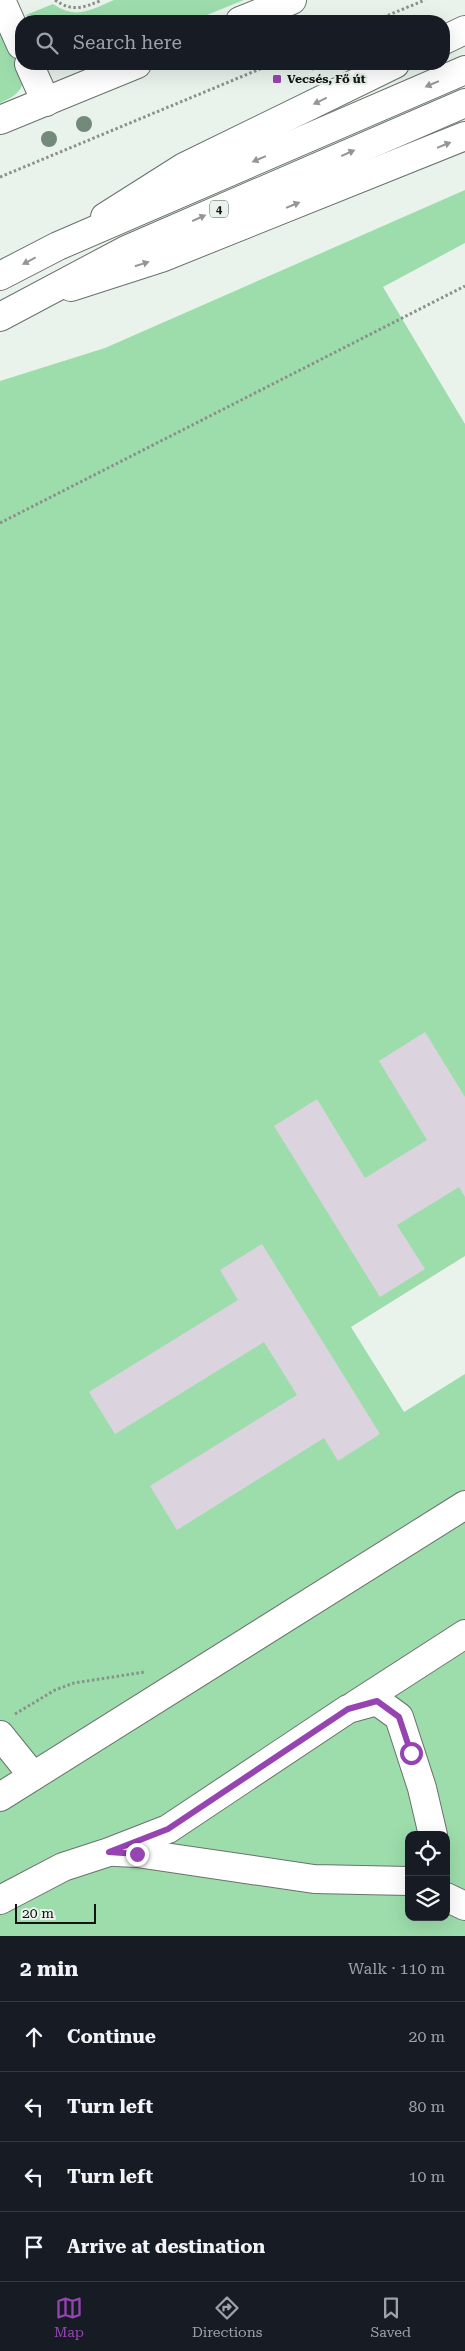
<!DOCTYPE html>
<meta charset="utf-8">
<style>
:root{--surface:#171b24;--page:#242831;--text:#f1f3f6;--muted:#9ea1a6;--line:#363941;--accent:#9644b2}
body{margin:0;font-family:"Roboto Serif",serif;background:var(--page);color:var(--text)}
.controls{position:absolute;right:15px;bottom:15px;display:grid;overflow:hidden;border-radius:10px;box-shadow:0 5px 20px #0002}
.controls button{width:45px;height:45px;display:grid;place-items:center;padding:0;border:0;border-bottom:1px solid var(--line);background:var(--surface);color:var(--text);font:25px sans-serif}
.scale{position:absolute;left:15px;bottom:12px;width:81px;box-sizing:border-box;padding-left:5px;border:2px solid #121512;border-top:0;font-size:14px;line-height:18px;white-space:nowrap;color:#121512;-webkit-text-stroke:4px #e9f3eb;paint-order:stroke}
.stop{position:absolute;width:15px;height:15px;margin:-11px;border:4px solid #9644b2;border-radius:50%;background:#fff}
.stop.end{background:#9644b2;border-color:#fff;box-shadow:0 1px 5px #0008}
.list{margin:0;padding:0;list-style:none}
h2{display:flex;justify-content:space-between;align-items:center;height:65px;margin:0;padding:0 20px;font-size:21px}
h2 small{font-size:16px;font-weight:400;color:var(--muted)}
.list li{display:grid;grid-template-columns:32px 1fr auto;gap:15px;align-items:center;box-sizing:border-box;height:70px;padding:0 20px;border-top:1px solid var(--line)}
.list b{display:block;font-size:19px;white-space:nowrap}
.list em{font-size:16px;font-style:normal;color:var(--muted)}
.icon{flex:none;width:28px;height:28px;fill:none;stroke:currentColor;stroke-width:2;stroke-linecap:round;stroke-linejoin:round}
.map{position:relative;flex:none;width:465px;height:1936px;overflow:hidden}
.search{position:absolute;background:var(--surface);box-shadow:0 5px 20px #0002;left:15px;right:15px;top:15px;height:55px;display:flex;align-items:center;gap:12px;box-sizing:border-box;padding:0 18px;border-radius:20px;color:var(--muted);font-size:19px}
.sheet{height:345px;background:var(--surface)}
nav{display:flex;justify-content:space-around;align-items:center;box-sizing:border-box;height:70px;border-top:1px solid var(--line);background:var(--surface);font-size:14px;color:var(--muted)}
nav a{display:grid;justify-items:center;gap:2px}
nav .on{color:var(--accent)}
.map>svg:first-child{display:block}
</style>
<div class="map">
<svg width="465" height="1936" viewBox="0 0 465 1936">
<rect width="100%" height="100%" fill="#e9f3eb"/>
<g fill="#9dddac" fill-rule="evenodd">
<path d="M114,0h130l-52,21h-163l-3,-6 27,-11c24,16 37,6 61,-4z"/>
<path d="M0,21l24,59c-4,14 -11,17 -24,23z"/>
<path d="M465,190v53l-82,44 82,137v832l-114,71 53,85 61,-38v562h-465v-1555l105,-33zM409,1835h37v82h-37z"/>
</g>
<g fill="#dbd4de">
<polygon points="425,1032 465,1097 465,1197 459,1187 397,1225 425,1269 380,1297 274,1126 317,1099 365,1178 427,1140 379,1061"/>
<polygon points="262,1244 380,1434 338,1461 324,1438 177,1530 150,1486 297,1395 264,1342 115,1434 89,1392 238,1300 220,1270"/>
</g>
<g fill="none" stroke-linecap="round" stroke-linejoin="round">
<g stroke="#69726b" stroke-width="30">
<g id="minor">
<polyline points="1,0 21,45"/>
<polyline points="240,21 292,0"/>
<polyline points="444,40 465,30"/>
<polyline points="29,64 46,102"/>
<polyline points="0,120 137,64"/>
<polyline points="105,217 184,167 395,64"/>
<polyline points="71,287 161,258 465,136"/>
<polyline points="355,1705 465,1634"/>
<polyline points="0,1735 33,1776"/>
<polyline points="0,1797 465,1505"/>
<polyline points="116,1852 137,1853 314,1879 409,1881"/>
<polyline points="446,1897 465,1906"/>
<polyline points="0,1900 63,1867 109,1852 168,1829 348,1709 377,1701 399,1717 422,1788 433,1835"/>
</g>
</g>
<g stroke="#69726b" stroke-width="30">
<g id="major">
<polyline points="0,276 58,246 465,70"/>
<polyline points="0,317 126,250 465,103"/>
</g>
</g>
<g stroke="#8a918b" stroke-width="3" stroke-dasharray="2.5 2.5" stroke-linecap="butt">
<path d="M55,0c17,12 28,8 47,0"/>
<polyline points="374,21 425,0"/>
<polyline points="311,64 314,70"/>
<polyline points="0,177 272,64"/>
<polyline points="0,523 465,286"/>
<polyline points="15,1714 55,1690 74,1683 145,1672"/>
</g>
<use href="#minor" stroke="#fff" stroke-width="28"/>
<use href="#major" stroke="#fff" stroke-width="28"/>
</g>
<g fill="#738979">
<circle cx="84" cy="124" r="8"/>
<circle cx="49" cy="139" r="8"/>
</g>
<defs><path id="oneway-solid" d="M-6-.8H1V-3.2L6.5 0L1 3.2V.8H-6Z" transform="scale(1.25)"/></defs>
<g fill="#949694">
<use href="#oneway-solid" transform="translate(432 84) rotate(157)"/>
<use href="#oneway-solid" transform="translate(320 101) rotate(154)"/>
<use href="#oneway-solid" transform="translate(444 145) rotate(-22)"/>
<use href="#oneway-solid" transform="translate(348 153) rotate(-24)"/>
<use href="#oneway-solid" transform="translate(259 159) rotate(157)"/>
<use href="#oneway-solid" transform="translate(293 205) rotate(-22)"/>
<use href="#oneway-solid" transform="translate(199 218) rotate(-24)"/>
<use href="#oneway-solid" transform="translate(29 261) rotate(152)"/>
<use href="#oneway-solid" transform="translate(142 264) rotate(-18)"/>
</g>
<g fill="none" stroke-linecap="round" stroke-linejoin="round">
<polyline stroke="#9644b2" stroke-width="6" points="137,1854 109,1852 168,1829 348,1709 377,1701 399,1717 411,1753"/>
</g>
<rect fill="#9644b2" stroke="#e9f3eb" stroke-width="2" x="272" y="74" width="10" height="10" rx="2.5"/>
<g text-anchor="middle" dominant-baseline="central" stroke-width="4.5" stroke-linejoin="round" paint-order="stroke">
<rect fill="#e9f3eb" stroke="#525853" stroke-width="1" x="210" y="200.5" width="18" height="17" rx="4"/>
<g font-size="11" font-weight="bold" fill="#121512">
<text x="219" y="209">4</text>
</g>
<g font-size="12" font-weight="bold" fill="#121512" stroke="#e9f3eb" text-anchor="start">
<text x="287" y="79">Vecsés, Fő út</text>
</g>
</g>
</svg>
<div class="controls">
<button><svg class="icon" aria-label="locate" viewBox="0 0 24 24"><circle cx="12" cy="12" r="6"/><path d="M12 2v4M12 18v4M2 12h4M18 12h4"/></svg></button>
<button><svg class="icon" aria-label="layers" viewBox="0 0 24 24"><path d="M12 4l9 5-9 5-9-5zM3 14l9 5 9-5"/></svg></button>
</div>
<div class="scale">20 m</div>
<div class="stop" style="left:411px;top:1753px"></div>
<div class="stop end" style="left:137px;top:1854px"></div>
<div class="search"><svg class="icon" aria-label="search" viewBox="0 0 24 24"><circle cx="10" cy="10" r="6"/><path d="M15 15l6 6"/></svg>Search here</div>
</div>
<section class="sheet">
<h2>2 min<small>Walk · 110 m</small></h2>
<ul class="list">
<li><svg class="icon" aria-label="ahead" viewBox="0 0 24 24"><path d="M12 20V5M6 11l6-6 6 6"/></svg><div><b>Continue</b></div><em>20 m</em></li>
<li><svg class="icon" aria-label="left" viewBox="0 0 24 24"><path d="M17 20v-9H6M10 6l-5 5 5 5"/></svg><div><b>Turn left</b></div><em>80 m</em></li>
<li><svg class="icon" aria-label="left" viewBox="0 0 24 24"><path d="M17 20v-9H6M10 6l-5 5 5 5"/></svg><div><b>Turn left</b></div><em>10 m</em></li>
<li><svg class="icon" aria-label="arrive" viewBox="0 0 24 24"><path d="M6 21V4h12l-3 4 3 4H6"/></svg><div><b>Arrive at destination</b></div></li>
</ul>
</section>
<nav>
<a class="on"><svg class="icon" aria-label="map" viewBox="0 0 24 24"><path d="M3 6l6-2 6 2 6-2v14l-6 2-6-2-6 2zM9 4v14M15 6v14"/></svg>Map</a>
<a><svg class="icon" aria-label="directions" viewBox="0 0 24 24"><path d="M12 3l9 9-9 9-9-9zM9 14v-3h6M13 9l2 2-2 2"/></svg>Directions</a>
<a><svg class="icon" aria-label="saved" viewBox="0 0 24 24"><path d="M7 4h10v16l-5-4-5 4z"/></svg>Saved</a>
</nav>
